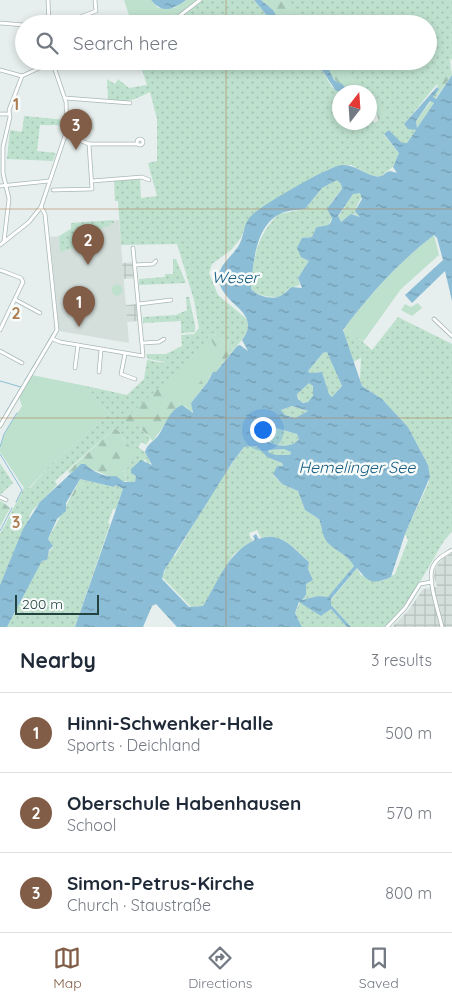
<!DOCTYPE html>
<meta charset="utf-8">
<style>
:root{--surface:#fff;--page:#f2f2f3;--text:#1f2937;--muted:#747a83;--line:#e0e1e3;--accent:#815d47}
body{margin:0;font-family:Quicksand,sans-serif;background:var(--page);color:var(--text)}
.compass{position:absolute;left:332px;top:85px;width:45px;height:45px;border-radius:50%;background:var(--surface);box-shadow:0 2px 8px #0003;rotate:17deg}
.scale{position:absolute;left:15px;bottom:12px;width:84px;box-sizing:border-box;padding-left:5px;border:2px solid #234340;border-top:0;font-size:14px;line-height:18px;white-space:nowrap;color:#234340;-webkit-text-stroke:4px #f7fbfa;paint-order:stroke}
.you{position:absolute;left:262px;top:429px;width:18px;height:18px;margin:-12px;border:4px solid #fff;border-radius:50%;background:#1a73e8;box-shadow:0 0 0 8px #1a73e833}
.badge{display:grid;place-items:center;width:32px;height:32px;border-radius:50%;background:var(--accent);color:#fff;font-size:16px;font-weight:700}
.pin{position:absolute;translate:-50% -41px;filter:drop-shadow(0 1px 2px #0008)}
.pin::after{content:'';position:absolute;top:26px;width:18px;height:15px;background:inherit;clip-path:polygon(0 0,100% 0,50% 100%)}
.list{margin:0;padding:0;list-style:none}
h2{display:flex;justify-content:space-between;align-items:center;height:65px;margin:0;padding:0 20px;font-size:21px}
h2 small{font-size:16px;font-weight:400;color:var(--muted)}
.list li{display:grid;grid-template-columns:32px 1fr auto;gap:15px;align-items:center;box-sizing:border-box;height:80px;padding:0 20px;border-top:1px solid var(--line)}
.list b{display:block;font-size:19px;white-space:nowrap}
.list p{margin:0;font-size:16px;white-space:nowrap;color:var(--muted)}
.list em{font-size:16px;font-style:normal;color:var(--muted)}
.icon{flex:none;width:28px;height:28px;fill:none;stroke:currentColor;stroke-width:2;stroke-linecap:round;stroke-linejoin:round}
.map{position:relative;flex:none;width:452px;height:627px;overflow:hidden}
.search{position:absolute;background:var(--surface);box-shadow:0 2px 8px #0003;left:15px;right:15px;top:15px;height:55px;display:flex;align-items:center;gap:12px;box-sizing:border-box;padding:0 18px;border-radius:28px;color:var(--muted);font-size:19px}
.sheet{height:305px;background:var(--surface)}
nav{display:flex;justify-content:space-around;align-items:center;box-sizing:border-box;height:70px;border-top:1px solid var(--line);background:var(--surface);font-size:14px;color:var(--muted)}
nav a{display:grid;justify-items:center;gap:2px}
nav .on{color:var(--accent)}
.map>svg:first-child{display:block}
</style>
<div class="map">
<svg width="452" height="627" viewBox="0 0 452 627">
<defs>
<pattern id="industrial-grid" width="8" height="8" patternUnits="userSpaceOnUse" patternTransform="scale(1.25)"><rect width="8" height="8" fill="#d4dfdc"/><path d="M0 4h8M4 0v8" fill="none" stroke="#b6c1be"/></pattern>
<pattern id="grass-dots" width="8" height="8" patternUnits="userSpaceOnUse" patternTransform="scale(1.25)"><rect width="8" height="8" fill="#bee1ce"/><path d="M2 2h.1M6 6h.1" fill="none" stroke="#a3c2b2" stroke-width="1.8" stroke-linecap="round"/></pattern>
<pattern id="forest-firs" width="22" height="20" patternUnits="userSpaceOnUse" patternTransform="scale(1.25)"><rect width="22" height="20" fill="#bee1ce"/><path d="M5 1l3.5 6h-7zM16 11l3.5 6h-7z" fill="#a3c2b2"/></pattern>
<pattern id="water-ripples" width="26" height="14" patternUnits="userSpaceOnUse" patternTransform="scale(1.25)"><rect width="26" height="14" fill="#8cbdd6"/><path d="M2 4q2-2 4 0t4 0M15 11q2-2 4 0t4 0" fill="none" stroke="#729baf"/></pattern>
</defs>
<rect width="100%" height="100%" fill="#e6efed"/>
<g fill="#d4dfdc">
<polygon points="93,118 94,130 84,130 84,138 69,131 71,119"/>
<polygon points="119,220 129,343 59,331 50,237 63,236 71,229 71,223"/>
</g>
<g fill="url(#industrial-grid)">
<polygon points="134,262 135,278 124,279 122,263"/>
<polygon points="137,304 139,321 127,322 126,305"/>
<polygon points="452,553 452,627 392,627 408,611 423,589 437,587 434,576 436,567 442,559"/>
</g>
<g fill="url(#grass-dots)">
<polygon points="202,0 254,0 274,24 171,24"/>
<path d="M282,0h170v60l-2,-1 -3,3 4,8 -14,14 -33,40 12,6 -9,13h-5l-13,-13 -5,5 15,18 -6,14 -12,9h-9l-21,-11 -20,3 -77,46 -10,15 -3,9 -10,12 -19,14 -3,9 9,22 30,25c1,14 -6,20 -14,29l-22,-16 -16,20 -72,68 14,5 12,13 -4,6 -4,-3 -4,5 7,5 6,11 -3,1 -3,-5 -10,23h-8l-1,-7 -3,-3h2l7,-13 -11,-26 -6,-5 -60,53 2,4 -25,26 -32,74v-51l24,-46h6l18,-21 61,-53 -23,-28 41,9 17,-16 3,-19 17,3 1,-1 -17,-3 -2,-5h20l16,-8 -1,-11 13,-1 5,-6 -5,-28 -17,-56 -56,1 -3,-44h-3l-1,-20 26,-2 1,19 16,-2 -9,-33 9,-2v-42l-7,-27c-16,8 -25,12 -42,7l-1,-20 8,5 3,-5 11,9 18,-3 -8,-24h171l10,6 12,20 10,5h-2v30h30v-3l5,4 12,-11h-4l-6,-8 -7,-4v-8h-8l-24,-31h90v-37h-124z"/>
<polygon points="24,116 66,120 64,130 58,125 40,125 37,151 56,153 53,161 7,159 10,130 22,132"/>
<path d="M337,180l4,4 1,5 -11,14 -2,10 3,4 -4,10 -8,-1 -8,11h-6l3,25 -11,16 2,7 -12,4 -7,8c-10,0 -23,0 -30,-8 2,-29 5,-54 28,-75l26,-5 17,-21z"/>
<polygon points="353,193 360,193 362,196 356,208 360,217 353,214 341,222 338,217"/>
<polygon points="114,220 114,223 110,223 110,226 101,228 100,232 88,233 79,246 60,252 59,236 71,229 71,223"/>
<polygon points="89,235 89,240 96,239 97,250 81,251"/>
<polygon points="173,259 176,259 186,283 139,285 139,279 165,277 165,274 173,274"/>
<polygon points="186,297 189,297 195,325 195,332 181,333 181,321 143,323 143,317 176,315 187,310"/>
<path d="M398,317l54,27v188c-9,8 -12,16 -18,26 -14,24 -28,49 -49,69h-34l-20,-22v-5l26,-32 4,7 21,6 13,-7 13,-34 -3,-6 24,-52 -1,-17 -20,-38 -26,-28 -20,-13 -2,-6 1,-22 -8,4 -10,-29 2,-6 27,23z"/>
<polygon points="328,352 342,386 332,397 329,394 322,372 310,373 308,371 323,353"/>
<path d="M311,383c5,8 3,16 -5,20l-6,-2 -3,-7 8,-10z"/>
<polygon points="292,406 308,411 295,418 285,415 281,410"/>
<path d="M276,428l21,6 2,5c-8,11 -28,7 -37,-1v-6z"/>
<path d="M257,446l15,13 10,4 1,3h-6l-4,9 9,9 16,7 7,19 14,9c4,8 4,19 12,25 8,8 17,12 23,22l-26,32 -10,-2 -16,4 4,-5v-11l7,-4 -5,-11 1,-7c-15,-13 -26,-30 -48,-24l-4,-8 -8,3 2,6 3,1 -20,14 -31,52 -12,1 -29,-30 10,-21h3l39,-67 30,-42z"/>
<polygon points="284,449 291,452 290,455 276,455 268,452 269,450"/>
<polygon points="0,463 13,483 0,495"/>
<polygon points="88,481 114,487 116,485 123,489 116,509 113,509 108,523 110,524 75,627 7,627 42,561 47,560 46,555 53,547 48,539 66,506 69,506 79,486"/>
<polygon points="300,602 321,616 331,609 347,627 302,627 295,613"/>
</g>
<g fill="url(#forest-firs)">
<polygon points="261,0 282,0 304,24 281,24 273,10"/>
<polygon points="450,59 452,75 435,99 433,97 438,89 437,84 445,73 451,70 447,62"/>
<path d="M321,61h17l24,31h-13c-5,-6 -14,-10 -18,-17 -4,-5 -4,-10 -10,-14z"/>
<polygon points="370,100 377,104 383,112 388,112 378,120 377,114 370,110"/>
<polygon points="431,101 434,103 417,128 416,121"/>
<polygon points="212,333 234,349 216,372 210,376 207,383 191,403 193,410 191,412 185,406 163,427 153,441 138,426 128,425 123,421 196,353"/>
<polygon points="115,428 121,433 124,441 136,452 125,472 123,471 128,480 124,482 81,465 70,474 68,471"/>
<polygon points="80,479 88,481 79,486 69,506 66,506"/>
<polygon points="1,501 10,508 0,527 0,502"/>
</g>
<g fill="#bee1ce">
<polygon points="124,0 151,0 158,8 174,8 186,0 197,0 166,24 132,24"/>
<path d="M434,235l5,20 -38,34 -38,53 -18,-15c29,-37 52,-63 89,-92z"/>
<circle cx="117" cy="290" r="5.5"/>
<polygon points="418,303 422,308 412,316 401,310 405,304 411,307"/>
<polygon points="209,336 218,353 213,362 218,370 207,374 189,395 190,405 188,403 185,406 177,407 159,387 196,353"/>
<path d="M32,375l54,11 23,28 -61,53 -19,21h-5l-24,-36c0,-16 14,-32 22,-46l-3,-9z"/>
</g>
<g fill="url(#water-ripples)" fill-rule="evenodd">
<path d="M151,0h35c-14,10 -23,14 -35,0z"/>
<polygon points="254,0 261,0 273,10 281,24 274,24"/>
<polygon points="310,61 321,61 326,64 334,80 342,84 349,92 336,91 320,67"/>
<path d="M452,75v226l-7,-30 -33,32 -7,-8 38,-35 -6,-22 -3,-3c-36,28 -64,59 -91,95l19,56 20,13 26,28 20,38 2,12 -25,57 -14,43c-19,8 -22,6 -34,-9l-26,31v6l20,22h-4l-16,-18 -10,7 -22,-14 -4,11 7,14h-125l-21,-23 -4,2 -9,21h-68l48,-138 -7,-4 -2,2 -34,-8 -14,24v8l-9,8 -9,20 5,7 -4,4 -2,10 -5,1 -35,66h-7v-42l23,-56 17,-27 41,-38h4c6,7 21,14 31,12l8,6h11l1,-6 -5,-3v-4l10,-9 11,5 -7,-13c2,-8 8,-10 13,-16 8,-11 10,-25 24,-31l11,8 -2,-10 16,-20 6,-11h3l21,-26 3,-1 8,6 -6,-11c18,-24 -9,-32 -19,-49 -13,-21 6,-30 16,-46 5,-8 4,-20 11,-28 8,-10 79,-51 92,-52 14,-1 28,14 39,11 3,-1 5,-4 9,-5l7,2 -4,-6 6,-14 -15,-19 5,-4 13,13h5l9,-13 -8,-1 -4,-5 33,-37 2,2 -6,8 3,2zM430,101l4,2 -17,25 -1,-7zM337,180l4,4 1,5 -15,20 5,9c-2,11 -8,6 -16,10l-4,9 -10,1 -5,10 4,9 8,4 -11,17 4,10 -10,-1c-4,2 -6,6 -10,8 -8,6 -25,1 -31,-6 2,-24 4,-65 31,-76 7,-3 16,-3 23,-4l17,-21zM360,193l2,6 -7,12 5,6 -9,-3 -10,8 -3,-6 15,-22zM327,352l15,34 -10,11 -3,-3 -7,-22 -12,1 -2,-2 15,-18zM309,383l4,3v10l-5,6 -5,1 -5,-4 -1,-5zM292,406l16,5 -13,7 -10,-3 -4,-5zM276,428l21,6 2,5c-8,11 -28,7 -37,-1v-6zM257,446l10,11 15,6 1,3h-6l-4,8 9,10 16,7 7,19 14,9c3,7 3,17 8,23 9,9 21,13 27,24l-26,31 -10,-1 -16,4 4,-5v-11l7,-4 -5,-11 1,-7c-15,-13 -28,-32 -50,-23l-3,-5 -3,2 2,4c-27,12 -37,42 -52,66l-14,1 -27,-28 2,-8 68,-108 12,-16zM284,449l7,3 -1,3h-14l-8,-3 1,-2z"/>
</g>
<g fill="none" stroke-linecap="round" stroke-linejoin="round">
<g stroke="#8cbdd6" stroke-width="1">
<polyline points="51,336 54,332"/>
<polyline points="46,345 50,338"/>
<polyline points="39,357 45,347"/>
<polyline points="30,372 37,360"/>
<polyline points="25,380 29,374"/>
<polyline points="0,381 21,387"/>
<polyline points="18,392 24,383"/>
<polyline points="10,405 17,394"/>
<polyline points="6,412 9,407"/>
<polyline points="0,423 5,414"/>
<polyline points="0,447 4,434 17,413"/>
<polyline points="0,454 22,490 16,502"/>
<polyline points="0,531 12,508"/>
</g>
<g stroke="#a8b8b6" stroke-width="4.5">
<g id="minor">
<polyline points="48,0 49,24"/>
<polyline points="0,23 24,25"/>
<polyline points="62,24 96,11 95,0"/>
<polyline points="169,24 200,0"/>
<polyline points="0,70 22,76"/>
<polyline points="65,98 130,103"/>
<polyline points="0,114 9,114"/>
<polyline points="66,135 89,144 137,144"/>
<circle cx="140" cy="142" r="3"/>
<polyline points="92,181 142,177 149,180"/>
<polyline points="0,186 49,181"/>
<polyline points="53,190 92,189 89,144"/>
<polyline points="4,241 9,199 3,173 3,147 10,117 9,110 22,76 48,64 62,61"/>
<polyline points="0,245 29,222 41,207 67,130 66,102 52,61"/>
<polyline points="135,265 153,264 156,261"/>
<polyline points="0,270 21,278 23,282 0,330"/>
<polyline points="16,300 40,313"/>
<polyline points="139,304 171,300"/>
<polyline points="434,319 452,336"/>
<polyline points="53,339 60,342 143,356 133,248"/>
<polyline points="143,343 159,342 164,339"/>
<polyline points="0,351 22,363"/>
<polyline points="125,354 121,374 135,379"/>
<polyline points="75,368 78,345"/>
<polyline points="99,372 101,350"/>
<polyline points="0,426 57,330 45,214 41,207"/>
<polyline points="0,497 6,500"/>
<polyline points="387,627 405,608 420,584 432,582"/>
<path d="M442,627c-3,-14 -14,-45 -10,-58 3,-10 12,-14 20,-19"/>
</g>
</g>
<use href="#minor" stroke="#fff" stroke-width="3"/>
</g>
<path fill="none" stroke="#ad7e52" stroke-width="1" stroke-opacity="0.55" d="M226,0v24M226,61v566M0,209h452M0,418h452"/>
<g text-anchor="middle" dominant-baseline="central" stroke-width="5" stroke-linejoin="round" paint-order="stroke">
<g font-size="16" font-style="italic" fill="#195e82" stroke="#f7fbfa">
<text x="235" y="277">Weser</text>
<text x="357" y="467">Hemelinger See</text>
</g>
</g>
<g font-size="16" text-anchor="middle" font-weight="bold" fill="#ad7e52" stroke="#f7fbfa" stroke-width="5" stroke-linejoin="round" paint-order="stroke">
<text x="16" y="110">1</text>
<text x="16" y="319">2</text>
<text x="16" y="528">3</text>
</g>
</svg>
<svg class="compass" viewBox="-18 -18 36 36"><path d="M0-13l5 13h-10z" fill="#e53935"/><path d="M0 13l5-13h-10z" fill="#747a83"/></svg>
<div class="scale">200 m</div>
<div class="you"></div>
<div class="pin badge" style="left:79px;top:327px">1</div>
<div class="pin badge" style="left:88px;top:265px">2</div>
<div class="pin badge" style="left:76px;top:150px">3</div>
<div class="search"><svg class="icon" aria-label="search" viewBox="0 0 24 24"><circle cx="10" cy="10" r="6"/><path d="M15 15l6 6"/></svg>Search here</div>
</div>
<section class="sheet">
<h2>Nearby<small>3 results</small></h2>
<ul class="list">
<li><span class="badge">1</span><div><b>Hinni-Schwenker-Halle</b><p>Sports · Deichland</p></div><em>500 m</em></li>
<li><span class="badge">2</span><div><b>Oberschule Habenhausen</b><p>School</p></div><em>570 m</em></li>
<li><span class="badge">3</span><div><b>Simon-Petrus-Kirche</b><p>Church · Staustraße</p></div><em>800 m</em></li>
</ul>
</section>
<nav>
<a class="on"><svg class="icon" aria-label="map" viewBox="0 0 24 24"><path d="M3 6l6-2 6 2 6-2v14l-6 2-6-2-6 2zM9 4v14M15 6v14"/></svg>Map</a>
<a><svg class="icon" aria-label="directions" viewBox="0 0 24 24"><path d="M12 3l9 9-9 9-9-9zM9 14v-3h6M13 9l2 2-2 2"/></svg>Directions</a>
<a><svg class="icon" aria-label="saved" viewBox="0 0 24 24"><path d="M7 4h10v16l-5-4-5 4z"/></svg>Saved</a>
</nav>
